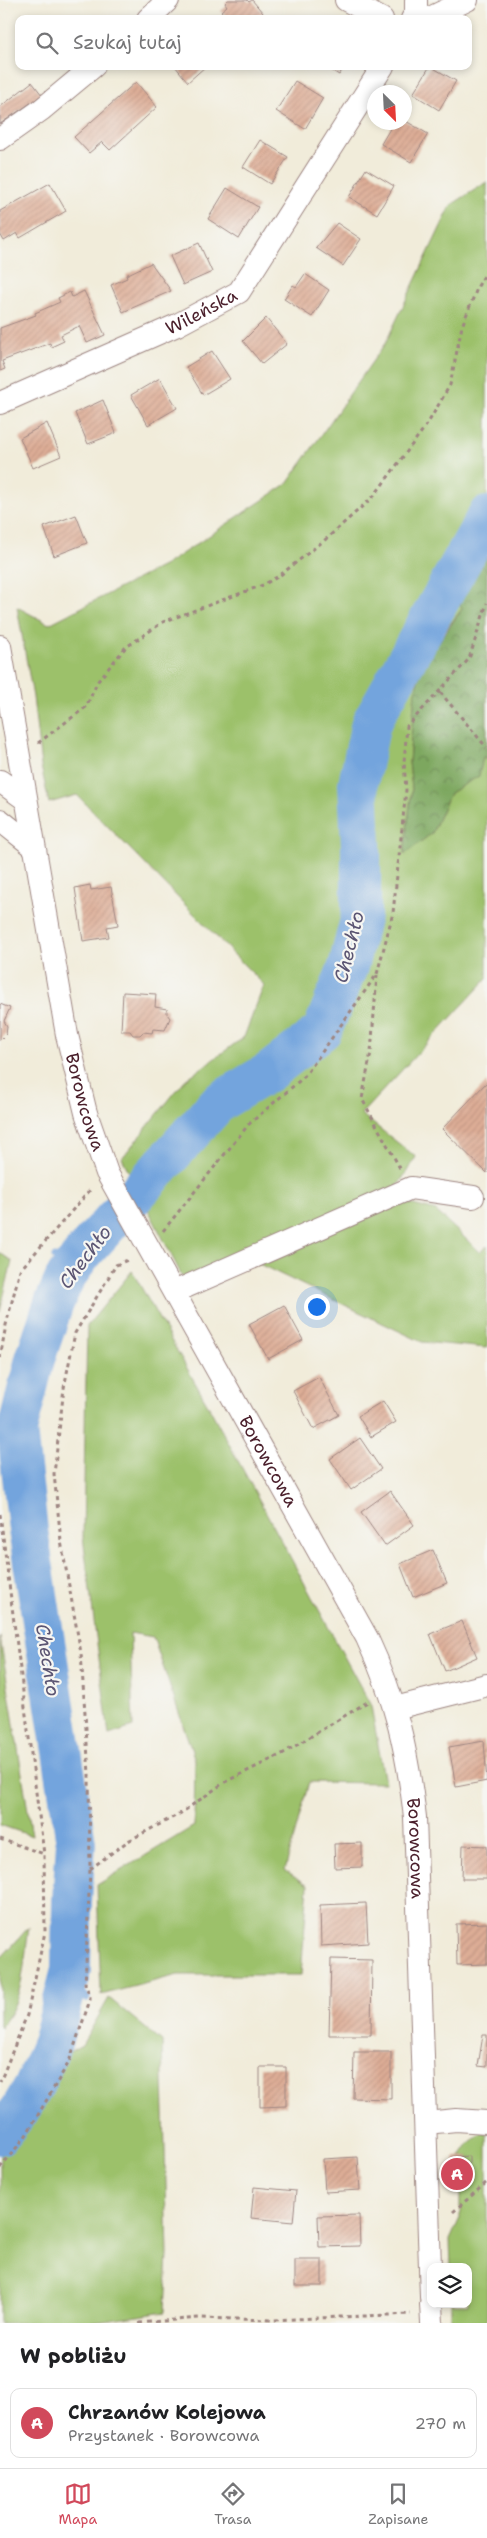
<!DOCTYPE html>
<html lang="pl">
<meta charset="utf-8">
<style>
:root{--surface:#fff;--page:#f2f2f2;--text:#202124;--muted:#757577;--line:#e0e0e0;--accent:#d1495b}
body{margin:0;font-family:"Shantell Sans",sans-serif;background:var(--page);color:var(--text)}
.controls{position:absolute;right:15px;bottom:15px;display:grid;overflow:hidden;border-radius:10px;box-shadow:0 2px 8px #0003}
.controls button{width:45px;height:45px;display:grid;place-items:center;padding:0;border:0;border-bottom:1px solid var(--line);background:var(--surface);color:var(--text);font:25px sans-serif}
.compass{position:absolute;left:367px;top:85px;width:45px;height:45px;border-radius:50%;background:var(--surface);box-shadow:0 2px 8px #0003;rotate:156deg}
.you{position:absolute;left:316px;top:1306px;width:18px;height:18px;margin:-12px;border:4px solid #fff;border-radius:50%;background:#1a73e8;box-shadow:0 0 0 8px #1a73e833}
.badge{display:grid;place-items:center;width:32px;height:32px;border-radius:50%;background:var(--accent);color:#fff;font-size:16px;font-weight:700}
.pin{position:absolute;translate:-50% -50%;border:2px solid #fff;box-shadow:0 1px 5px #0006}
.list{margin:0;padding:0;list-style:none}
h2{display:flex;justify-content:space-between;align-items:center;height:65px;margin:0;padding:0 20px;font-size:21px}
h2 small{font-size:16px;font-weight:400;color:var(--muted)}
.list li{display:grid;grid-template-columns:32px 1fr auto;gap:15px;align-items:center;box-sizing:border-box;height:70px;margin:0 10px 10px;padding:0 10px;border:1px solid var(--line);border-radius:10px}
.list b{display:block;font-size:19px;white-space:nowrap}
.list p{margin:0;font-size:16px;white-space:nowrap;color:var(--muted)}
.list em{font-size:16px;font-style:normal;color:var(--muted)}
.icon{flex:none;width:28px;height:28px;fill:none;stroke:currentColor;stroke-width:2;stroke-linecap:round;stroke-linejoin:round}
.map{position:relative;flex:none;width:487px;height:2323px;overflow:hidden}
.search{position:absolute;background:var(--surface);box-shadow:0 2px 8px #0003;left:15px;right:15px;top:15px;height:55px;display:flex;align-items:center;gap:12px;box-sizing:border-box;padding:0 18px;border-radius:10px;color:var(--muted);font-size:19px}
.sheet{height:145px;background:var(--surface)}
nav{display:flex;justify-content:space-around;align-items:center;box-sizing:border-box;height:70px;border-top:1px solid var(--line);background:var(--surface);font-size:14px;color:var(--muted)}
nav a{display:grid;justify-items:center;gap:2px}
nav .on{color:var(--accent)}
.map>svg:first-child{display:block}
</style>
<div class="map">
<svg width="487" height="2323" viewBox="0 0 487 2323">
<defs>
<pattern id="forest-crowns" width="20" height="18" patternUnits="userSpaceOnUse" patternTransform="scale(1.25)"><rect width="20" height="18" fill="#7da75f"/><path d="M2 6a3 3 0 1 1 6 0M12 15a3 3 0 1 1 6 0" fill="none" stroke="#68874f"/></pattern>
<pattern id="building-hatch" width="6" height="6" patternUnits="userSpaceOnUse" patternTransform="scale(1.25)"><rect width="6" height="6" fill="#ddad96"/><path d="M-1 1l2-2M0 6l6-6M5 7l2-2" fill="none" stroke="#bf9481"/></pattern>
</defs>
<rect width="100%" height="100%" fill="#f6f6f2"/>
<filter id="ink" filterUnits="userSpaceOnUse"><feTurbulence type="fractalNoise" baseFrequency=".02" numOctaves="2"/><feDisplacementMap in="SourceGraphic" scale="10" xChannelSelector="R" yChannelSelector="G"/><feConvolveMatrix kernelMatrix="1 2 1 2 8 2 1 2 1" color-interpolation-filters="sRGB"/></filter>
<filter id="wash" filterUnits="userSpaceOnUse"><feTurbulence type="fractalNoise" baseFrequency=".0096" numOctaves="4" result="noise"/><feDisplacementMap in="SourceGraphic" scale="20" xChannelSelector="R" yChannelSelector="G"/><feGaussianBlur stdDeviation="1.12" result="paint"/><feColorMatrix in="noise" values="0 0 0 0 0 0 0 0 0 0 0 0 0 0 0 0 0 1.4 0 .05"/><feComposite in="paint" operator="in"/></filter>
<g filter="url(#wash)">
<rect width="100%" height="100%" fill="#f1ecda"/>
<g fill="#9cc16b" stroke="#73704b">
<polygon points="487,182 487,556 470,558 462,609 434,645 422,666 415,692 409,762 412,788 404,854 432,833 450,793 478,776 483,756 487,758 487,979 361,1114 416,1157 395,1190 184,1280 122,1158 185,1080 244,1037 264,985 77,795 49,803 41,766 33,697 17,607 49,624 165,565 287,484 386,342 451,205"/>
<polygon points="395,1200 436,1211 480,1252 487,1246 487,1348 422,1342 259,1264"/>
<polygon points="0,1253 12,1261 0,1312"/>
<polygon points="132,1271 210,1409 371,1706 385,1783 309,1782 285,1870 308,1885 301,1975 178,1975 101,1995 97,1885 194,1826 195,1760 153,1637 130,1633 133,1727 109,1735 83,1537 87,1326"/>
<polygon points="0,1637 32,1836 0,1825"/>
<path d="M29,1927c-5,32 -5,76 -29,100v-68z"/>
<polygon points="109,1998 162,2042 168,2254 165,2312 90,2323 0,2323 0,2144 39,2091 54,2050 69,2052 82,2045"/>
<polygon points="481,2133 487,2134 487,2323 451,2323 451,2304 468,2304 468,2267 451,2267 450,2240 460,2218 460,2183 469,2183 468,2157 460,2156 469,2143"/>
</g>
<polygon fill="url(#forest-crowns)" stroke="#646345" points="487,556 487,758 483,757 479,776 450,793 432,833 404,855 412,788 409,762 415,692 422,666 462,609 454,593 470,558"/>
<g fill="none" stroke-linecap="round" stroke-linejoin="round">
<g stroke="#73a4dd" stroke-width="7">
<polyline points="55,1257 76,1263"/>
<polyline points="69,1979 87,1998"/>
<polyline points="56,2028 70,2036"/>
</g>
<polyline stroke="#73a4dd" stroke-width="40" points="0,2135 19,2111 35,2084 52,2043 71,1970 72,1901 76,1843 28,1530 17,1431 35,1359 54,1303 65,1278 84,1252 219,1102 269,1072 322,1031 348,967 361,915 361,845 358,784 371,723 487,516"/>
</g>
<g id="blocks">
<g fill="url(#building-hatch)">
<polygon points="228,0 247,0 249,2 252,0 263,13 257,19 228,19 221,11 227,6 225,3"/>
<polygon points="175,66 206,66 188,82"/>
<polygon points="325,66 345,66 339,75"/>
<polygon points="430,66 456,81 439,110 413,94"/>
<polygon points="295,81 323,98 305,129 276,111"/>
<polygon points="32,82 42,95 0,124 0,107"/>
<polygon points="136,82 157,107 110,150 102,142 89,153 74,137"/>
<polygon points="404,120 428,134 411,162 381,144 394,122 404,122"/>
<polygon points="260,140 288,157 270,184 243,167"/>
<polygon points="366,169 394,186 377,214 349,197"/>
<polygon points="50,183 66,211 20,238 17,233 4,241 0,234 0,211"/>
<polygon points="227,188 258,207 239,239 208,219"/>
<polygon points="337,223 361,239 343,266 316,248"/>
<polygon points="199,243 212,272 183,285 170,256"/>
<polygon points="151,263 171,291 123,312 111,285 127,278 126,275"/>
<polygon points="305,274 329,290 312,317 284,299 293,285 296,287"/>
<polygon points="84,291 105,335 87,343 79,326 61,335 64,341 51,347 50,343 2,361 5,369 0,371 0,328 36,315 35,313 60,302 58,298 70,292 72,297"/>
<polygon points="266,318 287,344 262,364 243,341"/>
<polygon points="212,351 230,379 203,395 186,367"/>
<polygon points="160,378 177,408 148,425 131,395"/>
<polygon points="103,400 116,433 88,444 75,413"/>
<polygon points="47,423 61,456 33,468 20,438"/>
<polygon points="76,515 87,543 54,556 44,527"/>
<polygon points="90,885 91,890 111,887 118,925 107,927 109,937 83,941 75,888"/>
<polygon points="123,992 156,994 155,1007 167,1009 167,1014 170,1018 165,1030 153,1029 152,1033 143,1032 140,1035 133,1035 130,1031 121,1031"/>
<polygon points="0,1004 10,1008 4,1021 7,1026 6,1034 0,1040"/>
<polygon points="487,1082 487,1173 442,1129"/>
<polygon points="284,1305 303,1340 268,1359 249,1324"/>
<polygon points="319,1377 339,1415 313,1429 293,1391"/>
<polygon points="383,1401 396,1422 371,1437 358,1416"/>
<polygon points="360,1438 381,1469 351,1490 330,1459"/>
<polygon points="390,1491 414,1525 385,1546 361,1512"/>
<polygon points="433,1550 447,1583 413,1597 400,1564"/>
<polygon points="462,1621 477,1657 445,1671 430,1634"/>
<polygon points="484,1741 487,1781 456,1787 449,1747"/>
<polygon points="362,1843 362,1867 335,1868 334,1844"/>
<polygon points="463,1845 487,1846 487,1879 462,1879"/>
<polygon points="366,1903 368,1943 321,1946 320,1905"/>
<polygon points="487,1923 487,1964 457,1965 456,1924"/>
<polygon points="331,1959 372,1960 371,2035 329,2035"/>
<polygon points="483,2035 487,2035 487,2067 478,2066"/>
<polygon points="354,2052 391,2052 391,2099 353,2098"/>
<polygon points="260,2067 286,2067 286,2106 260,2107"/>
<polygon points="469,2156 469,2183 455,2183 454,2157"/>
<polygon points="358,2157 360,2190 325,2192 323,2159"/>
<polygon points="254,2187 296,2191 293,2222 251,2218"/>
<polygon points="359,2215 360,2246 319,2247 318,2216"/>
<rect x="295" y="2260" width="27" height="26"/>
</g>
</g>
</g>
<g filter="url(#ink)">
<use href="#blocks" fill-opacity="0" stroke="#9e8682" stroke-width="1"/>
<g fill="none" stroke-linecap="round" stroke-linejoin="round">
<g stroke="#9e8682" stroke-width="24">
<g id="minor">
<polyline points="346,0 382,19"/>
<polyline points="148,19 168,0"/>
<polyline points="412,19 416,13 416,0"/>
<polyline points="428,19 467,0"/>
<polyline points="0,139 41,110 94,66"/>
<path id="s1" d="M0,403l177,-78 62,-33 144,-226"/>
<path id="s2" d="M0,646l67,389 19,78 21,60 260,465c29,62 40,111 48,179l16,480"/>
<polyline points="0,781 25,799"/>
<polyline points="0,820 34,847"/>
<polyline points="174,1292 411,1188 473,1197"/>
<polyline points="395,1708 487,1685"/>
<polyline points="426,2123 456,2120 487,2122"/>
<polyline points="431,2304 432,2323"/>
</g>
</g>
<g stroke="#9e8682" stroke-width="3" stroke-dasharray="4 4" stroke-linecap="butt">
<polyline points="440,692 487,748"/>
<polyline points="38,743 86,707 98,681 125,648 163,622 263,585 279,576 326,539 374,496 428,423 450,385 462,326 478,286 487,271"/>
<polyline points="377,975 371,1052 362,1099 401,1170"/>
<polyline points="163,1231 249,1124 305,1076 377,974 393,913 406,790 404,762 407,726 469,659 487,603"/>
<polyline points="0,1358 6,1325 20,1270 92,1188"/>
<polyline points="0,1514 44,1854 45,1932 27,2015 0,2082"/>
<polyline points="0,1839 44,1854"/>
<polyline points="90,1869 128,1841 181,1813 225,1782 282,1754 369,1701"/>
<polyline points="0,2168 25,2137 69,2062 90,2000 90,1994 85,1986 90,1869 89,1774 81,1653 61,1541 54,1474 64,1388 75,1333 116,1265 130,1259"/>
<polyline points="453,2212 487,2182"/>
<polyline points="139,2323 199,2318 272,2320 411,2314"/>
</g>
<use href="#minor" stroke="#fff" stroke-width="22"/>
</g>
</g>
<g text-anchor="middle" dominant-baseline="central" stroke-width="4.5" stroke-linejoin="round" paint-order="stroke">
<g font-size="18" fill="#4a1f2b" stroke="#f6f6f2">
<text stroke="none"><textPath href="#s1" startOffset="221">Wileńska</textPath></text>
<text stroke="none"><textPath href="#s2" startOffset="464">Borowcowa</textPath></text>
<text stroke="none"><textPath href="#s2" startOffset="869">Borowcowa</textPath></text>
<text stroke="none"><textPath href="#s2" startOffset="1289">Borowcowa</textPath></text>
</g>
<g font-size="19" font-style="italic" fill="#5a5472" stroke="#f6f6f2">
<text transform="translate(349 947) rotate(-76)">Chechło</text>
<text transform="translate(85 1257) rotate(-53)">Chechło</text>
<text transform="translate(48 1660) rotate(81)">Chechło</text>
</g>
</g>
</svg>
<div class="controls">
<button><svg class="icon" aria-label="layers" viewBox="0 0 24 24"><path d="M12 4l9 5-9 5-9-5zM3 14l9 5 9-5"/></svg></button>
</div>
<svg class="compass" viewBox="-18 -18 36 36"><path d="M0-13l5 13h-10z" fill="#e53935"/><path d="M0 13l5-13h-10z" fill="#757577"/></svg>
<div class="you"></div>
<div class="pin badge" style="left:457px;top:2174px">A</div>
<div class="search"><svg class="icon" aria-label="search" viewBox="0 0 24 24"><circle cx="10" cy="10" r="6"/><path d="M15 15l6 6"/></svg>Szukaj tutaj</div>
</div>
<section class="sheet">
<h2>W pobliżu<small></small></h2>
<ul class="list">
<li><span class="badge">A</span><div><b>Chrzanów Kolejowa</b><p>Przystanek · Borowcowa</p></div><em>270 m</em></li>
</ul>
</section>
<nav>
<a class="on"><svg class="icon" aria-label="map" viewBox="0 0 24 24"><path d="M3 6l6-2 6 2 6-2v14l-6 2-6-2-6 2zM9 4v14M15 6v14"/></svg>Mapa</a>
<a><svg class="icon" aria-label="directions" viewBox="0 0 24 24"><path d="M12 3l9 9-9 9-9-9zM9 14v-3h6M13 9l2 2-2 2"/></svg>Trasa</a>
<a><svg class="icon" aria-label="saved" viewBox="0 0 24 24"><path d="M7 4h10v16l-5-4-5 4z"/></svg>Zapisane</a>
</nav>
